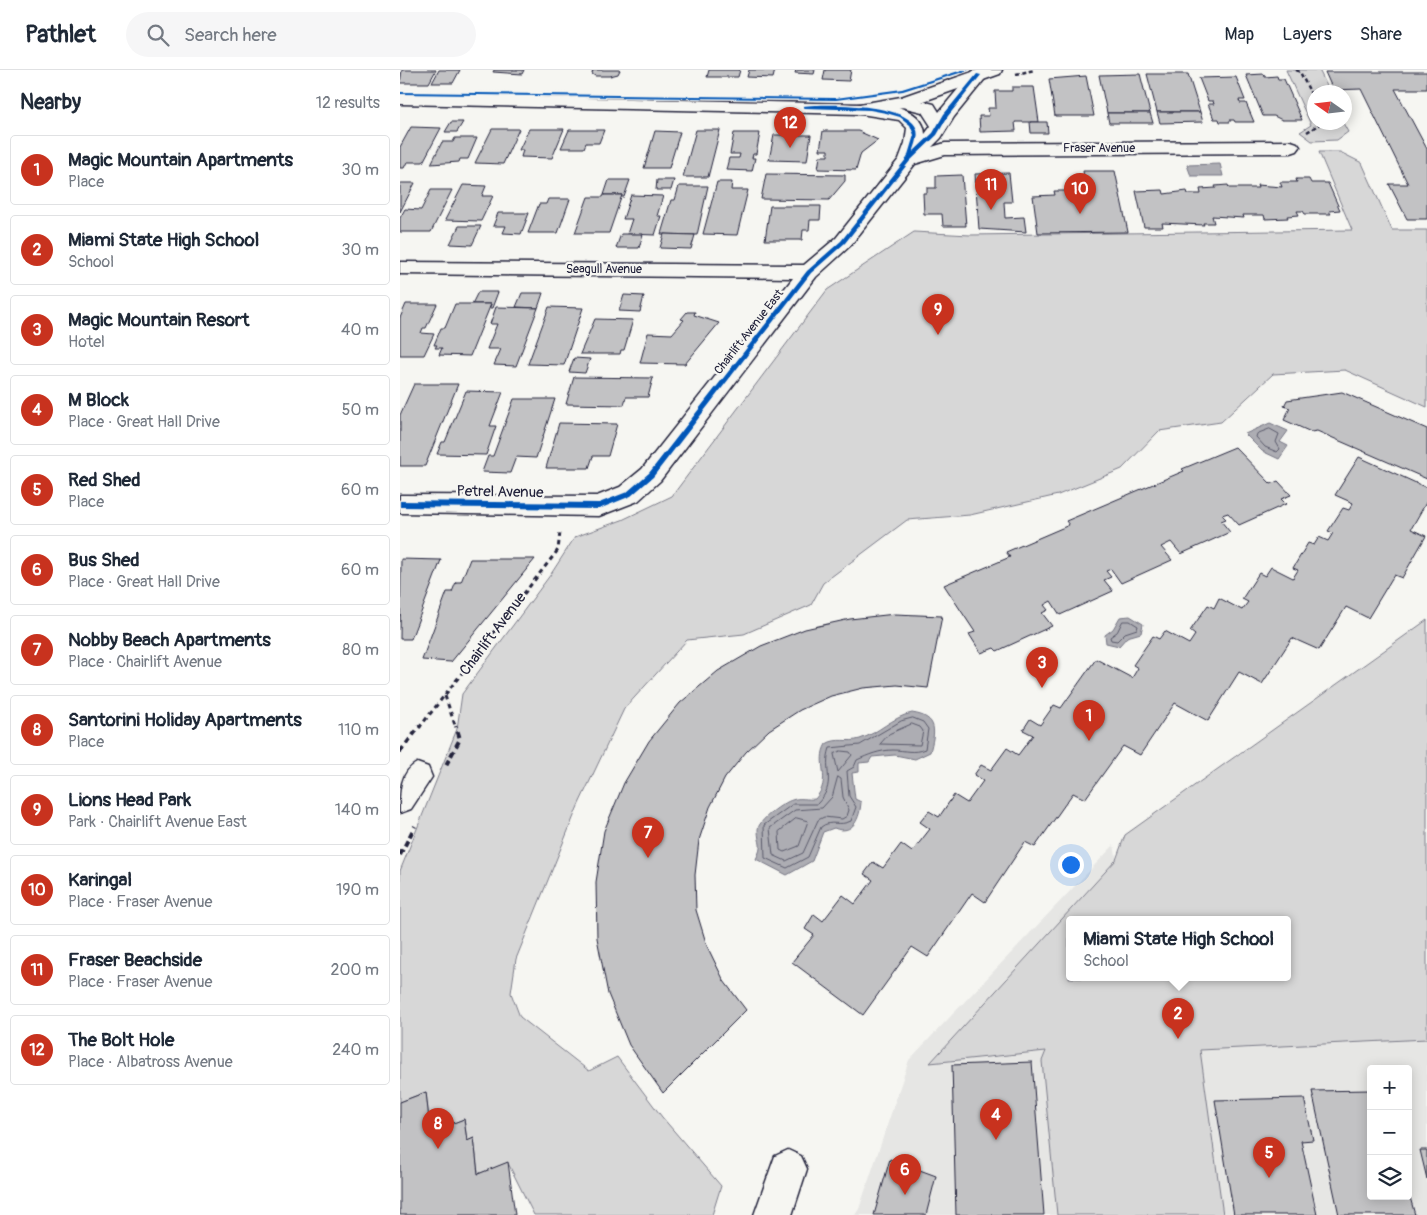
<!DOCTYPE html>
<meta charset="utf-8">
<style>
:root{--surface:#fff;--page:#f6f6f7;--text:#1f2937;--muted:#747a83;--line:#e0e1e3;--accent:#c8321e}
body{margin:0;font-family:Pangolin,sans-serif;background:var(--page);color:var(--text)}
.controls{position:absolute;right:15px;bottom:15px;display:grid;overflow:hidden;border-radius:5px;box-shadow:0 2px 12px #0003}
.controls button{width:45px;height:45px;display:grid;place-items:center;padding:0;border:0;border-bottom:1px solid var(--line);background:var(--surface);color:var(--text);font:25px sans-serif}
.compass{position:absolute;left:907px;top:15px;width:45px;height:45px;border-radius:50%;background:var(--surface);box-shadow:0 2px 12px #0003;rotate:284deg}
.you{position:absolute;left:670px;top:794px;width:18px;height:18px;margin:-12px;border:4px solid #fff;border-radius:50%;background:#1a73e8;box-shadow:0 0 0 8px #1a73e833}
.badge{display:grid;place-items:center;width:32px;height:32px;border-radius:50%;background:var(--accent);color:#fff;font-size:16px;font-weight:700}
.pin{position:absolute;translate:-50% -41px;filter:drop-shadow(0 1px 2px #0008)}
.pin::after{content:'';position:absolute;top:26px;width:18px;height:15px;background:inherit;clip-path:polygon(0 0,100% 0,50% 100%)}
.popup{position:absolute;left:666px;top:846px;width:225px;height:65px;box-sizing:border-box;display:grid;place-content:center;border-radius:5px;background:var(--surface);filter:drop-shadow(0 1px 4px #0005);font-size:16px;white-space:nowrap;color:var(--muted)}
.popup b{font-size:19px;color:var(--text)}
.popup::after{content:'';position:absolute;left:50%;top:100%;margin-left:-10px;border:10px solid transparent;border-top-color:var(--surface)}
.list{margin:0;padding:0;list-style:none}
h2{display:flex;justify-content:space-between;align-items:center;height:65px;margin:0;padding:0 20px;font-size:21px}
h2 small{font-size:16px;font-weight:400;color:var(--muted)}
.list li{display:grid;grid-template-columns:32px 1fr auto;gap:15px;align-items:center;box-sizing:border-box;height:70px;margin:0 10px 10px;padding:0 10px;border:1px solid var(--line);border-radius:5px}
.list b{display:block;font-size:19px;white-space:nowrap}
.list p{margin:0;font-size:16px;white-space:nowrap;color:var(--muted)}
.list em{font-size:16px;font-style:normal;color:var(--muted)}
.icon{flex:none;width:28px;height:28px;fill:none;stroke:currentColor;stroke-width:2;stroke-linecap:round;stroke-linejoin:round}
.map{position:relative;flex:none;width:1027px;height:1145px;overflow:hidden}
header{display:flex;align-items:center;gap:30px;box-sizing:border-box;height:70px;padding:0 25px;background:var(--surface);border-bottom:1px solid var(--line)}
header strong{font-size:24px}
nav{display:flex;gap:28px;margin-inline-start:auto;font-size:18px}
.search{width:350px;height:45px;background:var(--page);display:flex;align-items:center;gap:12px;box-sizing:border-box;padding:0 18px;border-radius:28px;color:var(--muted);font-size:19px}
main{display:flex}
aside{flex:1;background:var(--surface)}
.map>svg:first-child{display:block}
</style>
<header>
<strong>Pathlet</strong>
<div class="search"><svg class="icon" aria-label="search" viewBox="0 0 24 24"><circle cx="10" cy="10" r="6"/><path d="M15 15l6 6"/></svg>Search here</div>
<nav><a>Map</a><a>Layers</a><a>Share</a></nav>
</header>
<main>
<aside>
<h2>Nearby<small>12 results</small></h2>
<ul class="list">
<li><span class="badge">1</span><div><b>Magic Mountain Apartments</b><p>Place</p></div><em>30 m</em></li>
<li><span class="badge">2</span><div><b>Miami State High School</b><p>School</p></div><em>30 m</em></li>
<li><span class="badge">3</span><div><b>Magic Mountain Resort</b><p>Hotel</p></div><em>40 m</em></li>
<li><span class="badge">4</span><div><b>M Block</b><p>Place · Great Hall Drive</p></div><em>50 m</em></li>
<li><span class="badge">5</span><div><b>Red Shed</b><p>Place</p></div><em>60 m</em></li>
<li><span class="badge">6</span><div><b>Bus Shed</b><p>Place · Great Hall Drive</p></div><em>60 m</em></li>
<li><span class="badge">7</span><div><b>Nobby Beach Apartments</b><p>Place · Chairlift Avenue</p></div><em>80 m</em></li>
<li><span class="badge">8</span><div><b>Santorini Holiday Apartments</b><p>Place</p></div><em>110 m</em></li>
<li><span class="badge">9</span><div><b>Lions Head Park</b><p>Park · Chairlift Avenue East</p></div><em>140 m</em></li>
<li><span class="badge">10</span><div><b>Karingal</b><p>Place · Fraser Avenue</p></div><em>190 m</em></li>
<li><span class="badge">11</span><div><b>Fraser Beachside</b><p>Place · Fraser Avenue</p></div><em>200 m</em></li>
<li><span class="badge">12</span><div><b>The Bolt Hole</b><p>Place · Albatross Avenue</p></div><em>240 m</em></li>
</ul>
</aside>
<div class="map">
<svg width="1027" height="1145" viewBox="0 0 1027 1145">
<rect width="100%" height="100%" fill="#f6f6f2"/>
<filter id="ink" filterUnits="userSpaceOnUse"><feTurbulence type="fractalNoise" baseFrequency=".02" numOctaves="2"/><feDisplacementMap in="SourceGraphic" scale="10" xChannelSelector="R" yChannelSelector="G"/><feConvolveMatrix kernelMatrix="1 2 1 2 8 2 1 2 1" color-interpolation-filters="sRGB"/></filter>
<g filter="url(#ink)">
<path fill="#e6e6e4" fill-rule="evenodd" d="M714,775l14,75h-59v58l358,26v211h-572l4,-6 50,-149zM971,999h37v127h-37z"/>
<g fill="#d7d7d7" stroke="#7c7c89" fill-rule="evenodd">
<polygon points="886,0 919,0 930,22 914,22 914,52 943,53 948,62 937,70 912,71 900,62 911,55"/>
<polygon points="919,82 940,82 962,93 992,160 1027,160 1027,337 945,300 873,304 821,352 759,361 722,399 658,425 570,445 507,450 423,513 411,535 344,564 287,570 224,639 178,736 116,889 111,923 120,947 189,1001 217,987 262,1047 321,1116 312,1145 134,1145 108,1093 78,1104 74,1068 67,1071 64,1049 38,1059 29,1050 26,1022 0,1032 0,801 57,659 62,624 151,504 175,467 222,450 272,426 427,220 514,162 570,165 952,160"/>
<path d="M1027,550v419l-227,11 23,165h-166l-15,-154 4,-10 -116,12 186,-203 9,-25zM669,850h218v58h-218z"/>
</g>
<g fill="#adadb3" stroke="#757583">
<polygon points="820,94 823,106 791,106 787,95"/>
<polygon points="870,353 888,361 880,372 888,376 879,389 862,381 845,364"/>
<polygon points="730,546 743,554 741,563 727,567 719,576 706,573 705,565 713,559 720,547"/>
<path d="M512,643c27,4 23,19 18,39l-15,7 -20,-4 -23,2 -3,5 -10,1v9l-7,1 3,26 6,3c-1,16 -8,34 -27,26l-11,4 -11,29 -25,14 -31,-16c8,-15 2,-15 2,-29 -1,-9 26,-28 34,-30 8,-3 16,0 23,-1 18,-20 0,-36 11,-55 11,-7 22,-1 34,-5 19,-6 32,-22 52,-26z"/>
</g>
<g fill="none" stroke-linecap="round" stroke-linejoin="round">
<g stroke="#5a5a6b" stroke-width="1">
<polygon points="870,359 879,364 876,372 880,379 877,382 865,377 856,367 857,364"/>
<polygon points="723,551 730,551 738,556 737,559 725,563 717,571 711,570 710,567 717,562"/>
<path d="M513,648l10,4 5,7 -3,20c-12,5 -20,1 -32,1 -13,0 -25,5 -36,10l-3,7 -7,4 2,25 7,11 -5,14c-12,6 -20,-2 -30,6l-13,30 -21,11 -22,-10 -1,-33 29,-21h24c21,-21 5,-33 13,-56l30,-3 41,-24z"/>
<polygon points="512,654 520,657 523,661 520,675 480,674 489,664"/>
<polygon points="441,681 450,682 452,685 438,702 434,684"/>
<polygon points="438,707 441,709 443,727 449,740 447,746 442,749 424,747 418,750 403,783 386,791 373,785 370,758 395,740 422,738 432,727"/>
<polygon points="397,748 408,751 399,776 384,782 380,780 379,762"/>
</g>
</g>
<g fill="#c2c2c4" stroke="#22223b">
<polygon points="2,0 36,0 29,13 0,13"/>
<polygon points="39,0 60,0 53,13 32,13"/>
<polygon points="94,0 124,0 122,4 93,2"/>
<polygon points="193,0 220,0 218,4 210,6 195,6 192,4"/>
<polygon points="309,0 340,0 338,7 307,7"/>
<polygon points="349,0 375,0 373,8 347,7"/>
<polygon points="396,0 415,0 414,4 395,3"/>
<polygon points="425,0 451,0 449,11 423,10"/>
<polygon points="925,2 1027,2 1027,19 995,19 1027,79 1027,149 1007,149 989,114 1008,114 961,19 933,20"/>
<polygon points="740,4 750,43 707,43 699,5"/>
<polygon points="747,4 788,4 800,42 757,42"/>
<polygon points="864,4 865,7 877,6 878,9 884,9 902,50 882,50 874,46 863,46 846,5"/>
<polygon points="686,6 694,46 655,46 649,9"/>
<polygon points="836,7 845,30 839,30 840,33 846,33 854,52 835,52 834,50 830,50 830,52 820,52 819,49 814,49 808,34 814,34 813,31 808,31 799,8"/>
<polygon points="612,17 634,17 639,52 615,52 616,61 580,62 579,46 589,46 588,38 596,38 595,21 612,21"/>
<polygon points="757,42 800,42 803,52 760,53"/>
<polygon points="707,43 750,43 753,53 709,53"/>
<polygon points="51,52 63,52 57,62 45,62"/>
<polygon points="630,52 647,52 648,63 631,63"/>
<polygon points="11,57 41,58 23,92 7,92 4,98 0,98 0,77"/>
<polygon points="92,59 119,59 103,94 75,93"/>
<polygon points="129,59 164,59 152,88 121,87 123,80 119,80"/>
<polygon points="169,60 204,60 199,73 186,73 184,78 161,78"/>
<polygon points="296,60 320,60 308,107 283,107"/>
<polygon points="255,61 280,62 269,98 244,98"/>
<polygon points="423,61 458,61 478,70 461,83 456,100 418,99 420,86 428,86 428,80 420,80"/>
<polygon points="334,63 360,63 356,84 353,84 352,88 355,88 352,101 326,100 329,88 339,88 340,84 330,84"/>
<polygon points="374,65 411,65 407,91 369,90"/>
<polygon points="55,68 77,68 68,89 60,89 59,92 31,94 42,72 53,72"/>
<polygon points="683,101 715,101 728,162 638,163 633,126 655,125 654,121 668,121 668,125 687,125"/>
<polygon points="609,103 612,132 604,132 605,148 624,147 626,162 579,159 575,104"/>
<polygon points="366,104 445,105 445,111 429,130 361,129"/>
<polygon points="562,105 566,156 543,156 542,144 524,144 523,123 527,123 527,118 536,118 536,106"/>
<polygon points="896,109 909,109 911,113 928,113 940,140 929,141 931,144 905,144 903,141 897,141 899,145 887,146 888,148 865,149 864,145 843,145 844,148 812,146 814,153 803,153 804,155 762,153 763,157 744,157 736,121 763,120 764,124 787,121 788,124 801,124 800,119 816,118 815,116 828,115 829,118 858,118 857,115 882,117 880,112 897,112"/>
<polygon points="209,110 230,110 224,127 221,127 222,125 204,125"/>
<polygon points="257,110 274,110 271,120 256,120"/>
<polygon points="317,112 332,112 331,120 348,120 337,165 303,164"/>
<polygon points="0,113 15,113 0,142"/>
<polygon points="63,115 86,116 82,126 93,126 81,151 45,150"/>
<polygon points="279,116 308,116 297,165 261,164 271,130 275,130"/>
<polygon points="31,120 52,120 31,162 0,162 0,148 5,139 21,140"/>
<polygon points="204,125 222,125 209,163 175,163 188,127 203,127"/>
<polygon points="231,125 263,126 257,146 261,146 255,165 227,164 232,149 223,149"/>
<polygon points="148,129 170,129 158,163 128,163 139,134 146,134"/>
<polygon points="370,136 421,136 420,150 410,150 409,160 403,160 402,170 365,170"/>
<polygon points="98,143 129,143 121,164 103,163 106,156 93,156"/>
<polygon points="59,156 81,156 72,175 50,174"/>
<polygon points="221,164 243,164 239,178 216,178"/>
<polygon points="264,164 295,165 291,179 260,178"/>
<polygon points="78,222 98,222 92,238 89,238 91,234 72,234"/>
<polygon points="122,223 143,223 138,238 116,237"/>
<polygon points="224,225 244,226 240,242 219,241"/>
<polygon points="6,234 37,234 26,258 23,258 21,263 34,264 24,285 0,285 0,248"/>
<polygon points="55,234 91,234 70,286 39,285 42,278 35,278 37,275 34,275 41,258 45,258"/>
<polygon points="96,237 138,238 116,296 94,295 101,279 87,279 97,254 90,254"/>
<polygon points="149,237 183,238 164,295 128,294"/>
<polygon points="287,242 295,242 294,245 319,253 285,294 240,293 248,263 272,264 284,250 281,249"/>
<polygon points="195,249 233,250 224,280 221,280 220,284 180,284"/>
<polygon points="174,288 190,289 185,303 169,302"/>
<polygon points="174,307 253,308 248,327 226,327 224,335 166,334"/>
<polygon points="14,314 58,314 25,396 0,396 0,345"/>
<polygon points="66,321 103,322 90,356 96,356 86,385 37,384 42,372 45,372"/>
<polygon points="942,322 1027,359 1027,409 917,361 911,362 884,350 890,338 884,336 887,330"/>
<polygon points="114,329 155,329 136,388 116,387 110,403 82,402 88,386 93,386"/>
<polygon points="159,353 217,354 208,386 193,386 189,398 146,398"/>
<polygon points="835,377 871,414 878,411 891,425 881,429 886,434 839,455 828,443 822,445 826,449 821,451 830,462 781,484 771,472 761,477 772,490 721,513 711,499 706,501 711,507 704,510 713,521 660,545 651,531 644,535 648,540 642,543 652,556 597,581 594,578 581,583 569,564 575,562 544,515 610,487 606,482 669,455 666,451 784,401 782,399"/>
<polygon points="959,387 1027,418 1027,431 1011,459 1026,466 1002,508 994,505 968,548 946,537 919,580 892,568 862,614 839,602 808,651 775,633 740,685 723,676 685,729 673,723 635,777 625,772 585,832 572,823 528,887 512,877 463,945 392,892 414,865 405,859 414,844 423,851 443,825 455,834 473,810 464,804 473,792 483,798 501,774 512,782 530,759 520,752 529,741 539,747 554,725 567,733 583,711 574,705 581,695 591,700 607,678 618,685 633,665 623,660 630,649 640,655 654,635 661,638 696,589 732,608 738,598 733,595 753,566 759,569 765,561 789,574 795,565 790,561 808,535 814,538 819,528 842,540 848,532 842,529 859,503 865,506 871,497 893,508 898,500 893,498 908,473 914,475 919,467 928,471 933,463 928,461 943,438 949,440 953,433 935,425"/>
<polygon points="1,489 41,490 11,569 0,569"/>
<polygon points="70,489 135,489 51,592 22,590 47,522 52,522 56,512 61,512"/>
<polygon points="495,544 542,546 528,618 497,615 463,618 431,626 400,640 369,660 346,682 325,708 310,737 299,770 295,805 296,840 307,876 324,911 346,940 263,1023 229,975 208,924 197,868 196,812 204,761 224,713 249,671 280,633 318,601 361,576 405,559 450,549"/>
<polygon points="632,992 644,1145 556,1145 552,995"/>
<polygon points="971,1020 971,1126 1008,1126 1008,1120 1015,1145 939,1145 912,1021"/>
<polygon points="26,1022 29,1050 35,1047 38,1059 64,1049 67,1071 74,1068 78,1104 108,1092 115,1145 0,1145 0,1032"/>
<polygon points="904,1028 913,1070 901,1071 917,1145 834,1145 815,1030"/>
<polygon points="1020,1080 1027,1080 1027,1109"/>
<polygon points="490,1089 536,1106 526,1145 474,1145"/>
</g>
<g fill="none" stroke-linecap="round" stroke-linejoin="round">
<g stroke="#22223b" stroke-width="3">
<g id="minor">
<path d="M579,0l6,1 3,4 -34,42 -13,21 -9,9 13,-4 346,-2 6,2 3,4 -3,4 -6,2 -346,2 -30,9 -65,82 -34,31 -156,204 -22,20 -39,15 -199,-3v-18l197,1 23,-9 22,-18 151,-191 -393,-4v-12l404,3 32,-27 63,-79 6,-16 2,-15 -8,-8 -45,-7 -3,-4 3,-4c21,-5 70,0 71,29l6,-8 -9,-14 -24,-6 -3,-4 3,-4 6,-1 30,7 5,8 34,-41z"/>
<path d="M17,693l11,4 4,10 -21,32 -11,4c0,-22 0,-41 17,-50z"/>
<polygon points="388,1080 401,1086 407,1099 392,1145 354,1145 375,1086"/>
</g>
</g>
<g stroke="#22223b" stroke-width="3">
<polygon id="tertiary" points="578,0 602,0 600,4 510,36 460,44 0,34 0,24 460,34 501,27"/>
</g>
<g stroke="#22223b" stroke-width="2.5" stroke-dasharray="4 2.5" stroke-linecap="butt">
<polyline points="896,0 900,2 914,30"/>
<polyline points="616,4 635,0"/>
<polyline points="907,62 923,52"/>
</g>
<g stroke="#22223b" stroke-width="3" stroke-dasharray="4.5 4" stroke-linecap="butt">
<polyline points="45,626 56,658"/>
<polyline points="19,658 158,480 160,462"/>
</g>
<g stroke="#22223b" stroke-width="4" stroke-dasharray="6 4.5" stroke-linecap="butt">
<polyline points="0,682 20,656"/>
<polyline points="46,695 60,669 56,656"/>
<polyline points="0,785 15,756"/>
</g>
<use href="#minor" fill="#f6f6f2" fill-rule="evenodd"/>
<use href="#tertiary" fill="#f6f6f2" fill-rule="evenodd"/>
<g stroke="#f6f6f2" stroke-width="3">
<g id="cycleway">
<polygon points="562,0 569,0 503,21 436,30 0,24 0,22 436,28 502,19"/>
<path d="M577,4l4,1 -33,41 -11,19 -27,26 -65,82 -34,30 -158,204 -22,19 -32,13 -199,-2v-6l199,2 28,-11 22,-19 158,-202 34,-30 66,-83 7,-23 -4,-10 -10,-8 -14,-4 -16,-3 -65,-2 -2,-1v-1c25,-3 93,-2 110,17 8,8 4,19 0,29l20,-19 11,-19z"/>
</g>
</g>
<use href="#cycleway" fill="#0057b8" fill-rule="evenodd"/>
</g>
</g>
<g text-anchor="middle" dominant-baseline="central" stroke-width="4.5" stroke-linejoin="round" paint-order="stroke">
<g font-size="12" fill="#22223b" stroke="#f6f6f2">
<text x="699" y="78">Fraser Avenue</text>
<text x="204" y="199">Seagull Avenue</text>
<text transform="translate(349 262) rotate(-52)">Chairlift Avenue East</text>
</g>
<g font-size="15" fill="#22223b" stroke="#f6f6f2">
<text transform="translate(100 422) rotate(1)">Petrel Avenue</text>
<text transform="translate(93 564) rotate(-53)">Chairlift Avenue</text>
</g>
</g>
</svg>
<div class="controls">
<button>+</button>
<button>−</button>
<button><svg class="icon" aria-label="layers" viewBox="0 0 24 24"><path d="M12 4l9 5-9 5-9-5zM3 14l9 5 9-5"/></svg></button>
</div>
<svg class="compass" viewBox="-18 -18 36 36"><path d="M0-13l5 13h-10z" fill="#e53935"/><path d="M0 13l5-13h-10z" fill="#747a83"/></svg>
<div class="you"></div>
<div class="pin badge" style="left:689px;top:671px">1</div>
<div class="pin badge" style="left:778px;top:969px">2</div>
<div class="popup"><b>Miami State High School</b>School</div>
<div class="pin badge" style="left:642px;top:618px">3</div>
<div class="pin badge" style="left:596px;top:1070px">4</div>
<div class="pin badge" style="left:869px;top:1108px">5</div>
<div class="pin badge" style="left:505px;top:1125px">6</div>
<div class="pin badge" style="left:248px;top:788px">7</div>
<div class="pin badge" style="left:38px;top:1079px">8</div>
<div class="pin badge" style="left:538px;top:265px">9</div>
<div class="pin badge" style="left:680px;top:144px">10</div>
<div class="pin badge" style="left:591px;top:140px">11</div>
<div class="pin badge" style="left:390px;top:78px">12</div>
</div>
</main>
